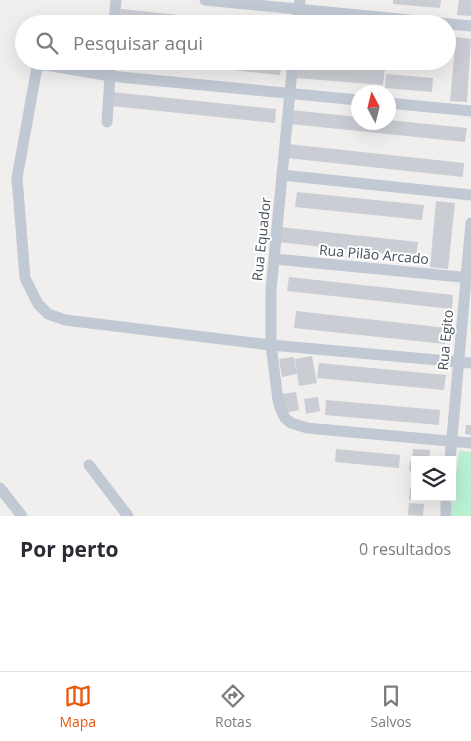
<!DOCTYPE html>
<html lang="pt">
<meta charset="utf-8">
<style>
:root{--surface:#fff;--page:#f7f7f7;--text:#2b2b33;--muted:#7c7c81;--line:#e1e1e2;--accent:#ea580c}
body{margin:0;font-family:"Open Sans",sans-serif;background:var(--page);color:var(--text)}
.controls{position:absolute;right:15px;bottom:15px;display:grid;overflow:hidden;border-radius:0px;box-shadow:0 5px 20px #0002}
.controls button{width:45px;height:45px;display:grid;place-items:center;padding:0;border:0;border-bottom:1px solid var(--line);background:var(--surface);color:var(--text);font:25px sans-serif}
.compass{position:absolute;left:351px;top:85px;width:45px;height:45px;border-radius:50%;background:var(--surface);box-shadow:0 5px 20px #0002;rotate:353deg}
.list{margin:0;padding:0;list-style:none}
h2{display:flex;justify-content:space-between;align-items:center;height:65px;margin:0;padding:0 20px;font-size:21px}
h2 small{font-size:16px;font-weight:400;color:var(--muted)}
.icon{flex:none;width:28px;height:28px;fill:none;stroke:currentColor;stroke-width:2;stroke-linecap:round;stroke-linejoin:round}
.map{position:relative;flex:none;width:471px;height:516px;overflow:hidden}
.search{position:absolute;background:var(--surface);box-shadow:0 5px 20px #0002;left:15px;right:15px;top:15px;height:55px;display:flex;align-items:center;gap:12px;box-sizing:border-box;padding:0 18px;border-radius:28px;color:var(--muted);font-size:19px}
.sheet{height:155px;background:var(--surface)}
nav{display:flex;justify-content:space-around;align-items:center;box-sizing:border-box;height:70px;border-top:1px solid var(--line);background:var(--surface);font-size:14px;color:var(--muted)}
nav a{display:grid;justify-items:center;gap:2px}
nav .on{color:var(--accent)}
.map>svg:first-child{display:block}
</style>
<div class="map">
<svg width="471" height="516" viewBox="0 0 471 516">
<rect width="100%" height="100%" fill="#f1eeee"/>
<polygon fill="#baf1d3" points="459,451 471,452 471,516 451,516"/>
<g fill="#cacdd3">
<polygon points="393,0 441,0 440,8 393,4"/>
<polygon points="459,0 471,0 471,16 457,15"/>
<polygon points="121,9 246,22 246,24 119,24"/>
<polygon points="456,37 471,39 467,102 450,101"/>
<polygon points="165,61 282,61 280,75 165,63"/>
<polygon points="297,61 385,67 383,85 296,78"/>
<polygon points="386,74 433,78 432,92 385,88"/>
<polygon points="112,92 276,109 275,123 111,106"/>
<polygon points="291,110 358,117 358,122 388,122 388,120 467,128 465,142 290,124"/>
<polygon points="288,144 464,163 463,177 287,158"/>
<polygon points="297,192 424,205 422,220 295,207"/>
<polygon points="436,201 455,203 448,269 430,267"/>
<polygon points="280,227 418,242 416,257 278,242"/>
<polygon points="289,277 453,295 452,309 287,291"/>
<polygon points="296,311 447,328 445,344 294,328"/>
<polygon points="312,356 317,383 299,386 295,359"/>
<polygon points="294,357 297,374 282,377 279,359"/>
<polygon points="319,363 446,375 444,390 317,378"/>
<polygon points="296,392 299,410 285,413 282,394"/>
<polygon points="318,397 320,411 306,414 304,399"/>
<polygon points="326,400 440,410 439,425 325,415"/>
<polygon points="466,425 471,425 471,435 465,434"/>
<polygon points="336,449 400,455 399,468 335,462"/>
<polygon points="413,449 430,450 429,460 412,458"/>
<polygon points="410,461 415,462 415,472 409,471"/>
<polygon points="410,488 415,489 415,497 424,497 423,501 409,500"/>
<polygon points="409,503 424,504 423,516 408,515"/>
</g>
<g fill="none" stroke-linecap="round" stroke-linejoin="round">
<g stroke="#c1c9d4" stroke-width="11">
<polyline points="205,0 471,26"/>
<polyline points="114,24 116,0"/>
<polyline points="297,24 300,0"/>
<polyline points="293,61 271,290 271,345 278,400 281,410 285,418 291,423 307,428 471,443"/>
<polyline points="358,100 110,76 46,65 37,67 17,178 25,278 38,304 48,314 65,320 271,345 471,363"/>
<polyline points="388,103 471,111"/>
<polyline points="107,122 111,61"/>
<polyline points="282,175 471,195"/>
<polyline points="275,259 471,278"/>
<polyline points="450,460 471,223"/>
<polyline points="89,465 128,516"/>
<polyline points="0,488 22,516"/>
<polyline points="446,516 446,497"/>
</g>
</g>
<g text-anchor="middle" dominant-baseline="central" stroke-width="4" stroke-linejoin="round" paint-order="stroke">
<g font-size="14" fill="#45505c" stroke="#fff">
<text transform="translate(261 239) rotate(-84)">Rua Equador</text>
<text transform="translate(374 254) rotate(5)">Rua Pilão Arcado</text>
<text transform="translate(445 340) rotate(-85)">Rua Egito</text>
</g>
</g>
</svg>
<div class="controls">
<button><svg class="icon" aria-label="layers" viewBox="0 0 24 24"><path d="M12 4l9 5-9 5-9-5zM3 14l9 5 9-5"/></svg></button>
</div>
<svg class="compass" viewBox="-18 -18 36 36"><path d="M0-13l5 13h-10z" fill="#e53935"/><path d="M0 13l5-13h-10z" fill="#7c7c81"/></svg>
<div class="search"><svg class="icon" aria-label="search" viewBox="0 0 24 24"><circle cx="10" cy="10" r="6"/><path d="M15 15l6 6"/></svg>Pesquisar aqui</div>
</div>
<section class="sheet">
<h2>Por perto<small>0 resultados</small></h2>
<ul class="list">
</ul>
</section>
<nav>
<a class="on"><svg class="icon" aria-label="map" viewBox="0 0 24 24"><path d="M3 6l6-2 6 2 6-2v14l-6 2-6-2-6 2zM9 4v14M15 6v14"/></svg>Mapa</a>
<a><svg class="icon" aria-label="directions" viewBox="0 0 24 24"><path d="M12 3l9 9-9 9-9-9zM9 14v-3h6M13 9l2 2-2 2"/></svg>Rotas</a>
<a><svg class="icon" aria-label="saved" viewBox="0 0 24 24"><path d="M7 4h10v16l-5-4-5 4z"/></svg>Salvos</a>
</nav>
